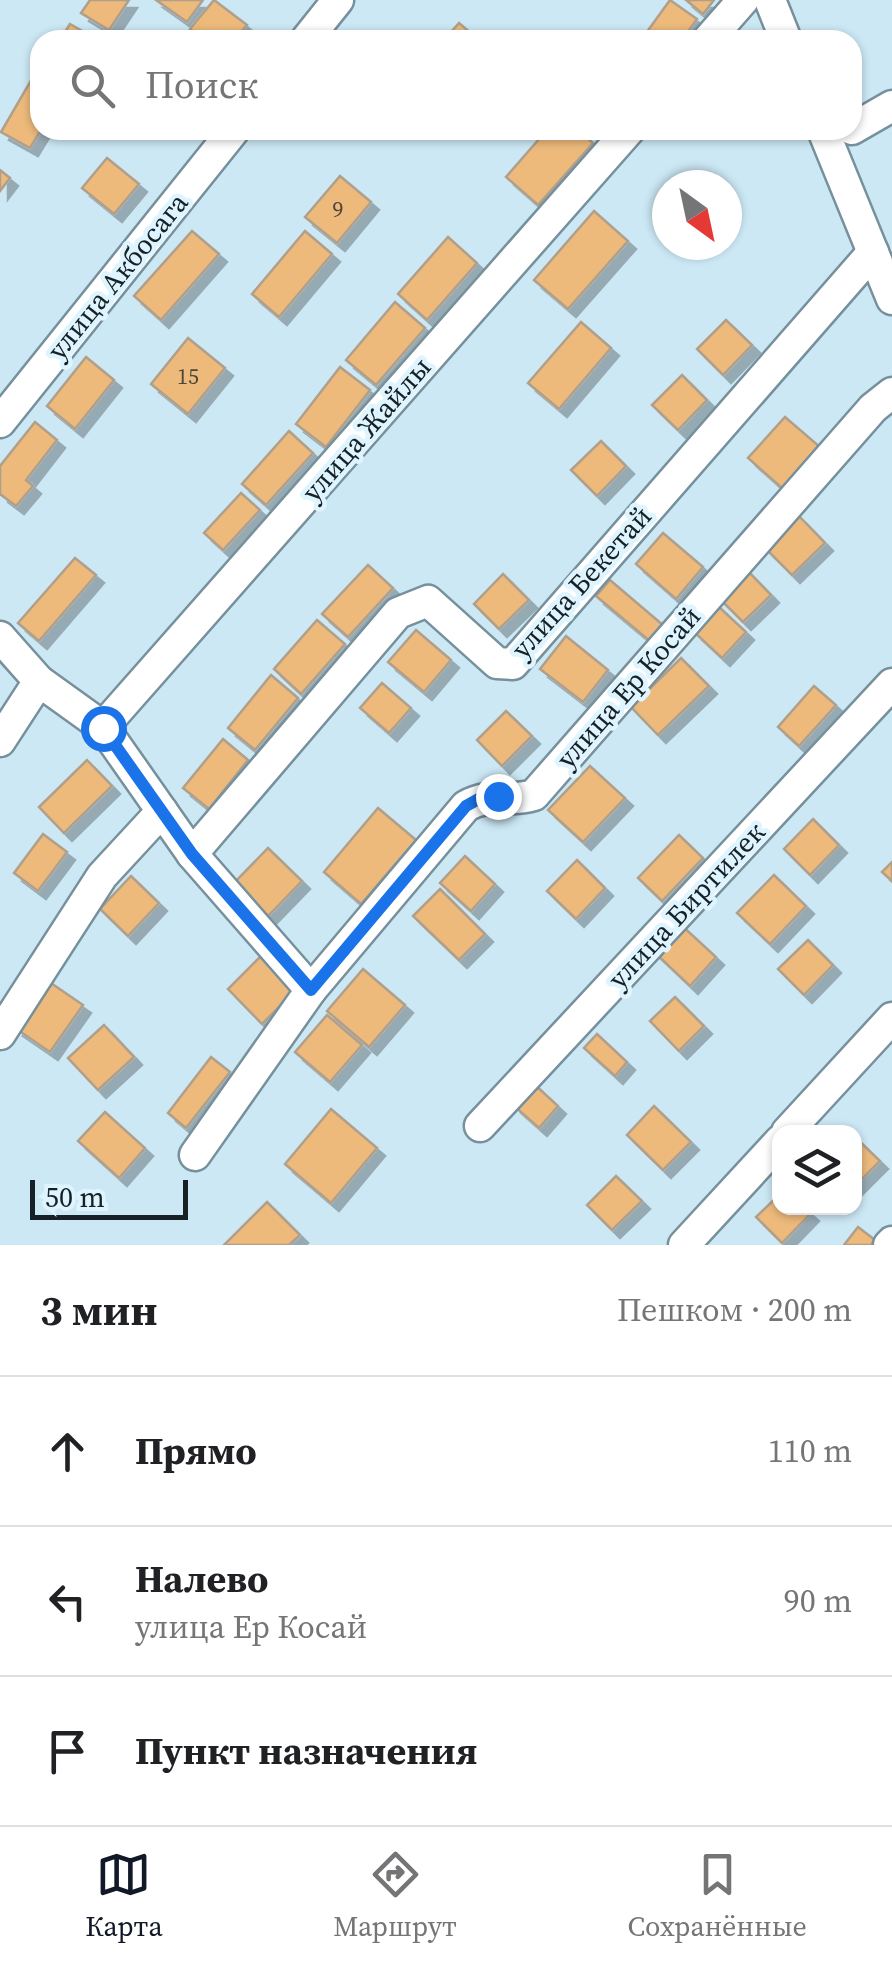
<!DOCTYPE html>
<html lang="ru">
<meta charset="utf-8">
<style>
:root{--surface:#fff;--page:#f2f2f2;--text:#202124;--muted:#757577;--line:#e0e0e0;--accent:#111827}
body{margin:0;font-family:"Source Serif 4",serif;background:var(--page);color:var(--text)}
.controls{position:absolute;right:30px;bottom:30px;display:grid;overflow:hidden;border-radius:20px;box-shadow:0 2px 8px #0004}
.controls button{width:90px;height:90px;display:grid;place-items:center;padding:0;border:0;border-bottom:2px solid var(--line);background:var(--surface);color:var(--text);font:50px sans-serif}
.compass{position:absolute;left:652px;top:170px;width:90px;height:90px;border-radius:50%;background:var(--surface);box-shadow:0 2px 8px #0004;rotate:147deg}
.scale{position:absolute;left:30px;bottom:25px;width:158px;box-sizing:border-box;padding-left:10px;border:5px solid #162025;border-top:0;font-size:28px;line-height:35px;white-space:nowrap;color:#162025;-webkit-text-stroke:8px #def4fe;paint-order:stroke}
.stop{position:absolute;width:30px;height:30px;margin:-22px;border:8px solid #1a73e8;border-radius:50%;background:#fff}
.stop.end{background:#1a73e8;border-color:#fff;box-shadow:0 2px 10px #0008}
.list{margin:0;padding:0;list-style:none}
h2{display:flex;justify-content:space-between;align-items:center;height:130px;margin:0;padding:0 40px;font-size:42px}
h2 small{font-size:32px;font-weight:400;color:var(--muted)}
.list li{display:grid;grid-template-columns:65px 1fr auto;gap:30px;align-items:center;box-sizing:border-box;height:150px;padding:0 40px;border-top:2px solid var(--line)}
.list b{display:block;font-size:38px;white-space:nowrap}
.list p{margin:0;font-size:32px;white-space:nowrap;color:var(--muted)}
.list em{font-size:32px;font-style:normal;color:var(--muted)}
.icon{flex:none;width:55px;height:55px;fill:none;stroke:currentColor;stroke-width:2;stroke-linecap:round;stroke-linejoin:round}
.map{position:relative;flex:none;width:892px;height:1245px;overflow:hidden}
.search{position:absolute;background:var(--surface);box-shadow:0 2px 8px #0004;left:30px;right:30px;top:30px;height:110px;display:flex;align-items:center;gap:25px;box-sizing:border-box;padding:0 35px;border-radius:30px;color:var(--muted);font-size:38px}
.sheet{height:580px;background:var(--surface)}
nav{display:flex;justify-content:space-around;align-items:center;box-sizing:border-box;height:140px;border-top:2px solid var(--line);background:var(--surface);font-size:28px;color:var(--muted)}
nav a{display:grid;justify-items:center;gap:5px}
nav .on{color:var(--accent)}
.map>svg:first-child{display:block}
</style>
<div class="map">
<svg width="892" height="1245" viewBox="0 0 892 1245">
<defs>
<filter id="shadow"><feDropShadow dx="8" dy="8" stdDeviation="0" flood-color="#0004"/></filter>
</defs>
<rect width="100%" height="100%" fill="#cce8f5"/>
<g fill="#edba7b" stroke="#b09f8b" stroke-width="2.5" filter="url(#shadow)">
<polygon points="90,0 129,0 109,30 81,13"/>
<polygon points="156,0 203,0 187,22"/>
<polygon points="214,0 247,25 234,40 204,40 190,29"/>
<polygon points="670,0 697,19 682,40 641,40"/>
<polygon points="686,0 714,0 703,14"/>
<polygon points="459,23 479,40 444,40"/>
<polygon points="70,24 98,40 60,40"/>
<polygon points="33,77 40,81 41,130 30,148 1,132"/>
<polygon points="547,130 578,130 593,143 538,205 506,177"/>
<polygon points="107,158 139,184 114,214 82,188"/>
<polygon points="0,170 10,178 0,191"/>
<polygon points="340,176 371,202 337,243 305,217"/>
<polygon points="594,211 628,241 568,309 534,280"/>
<polygon points="192,231 219,254 161,320 134,296"/>
<polygon points="305,231 332,254 279,317 252,294"/>
<polygon points="448,237 477,263 427,320 398,294"/>
<polygon points="395,302 425,328 376,385 346,360"/>
<polygon points="726,320 752,345 723,375 697,349"/>
<polygon points="581,322 611,348 559,409 528,383"/>
<polygon points="188,338 225,368 188,414 151,384"/>
<polygon points="86,357 114,380 75,429 47,406"/>
<polygon points="340,367 370,390 326,447 296,424"/>
<polygon points="682,375 707,400 678,430 652,405"/>
<polygon points="785,417 820,447 783,489 748,458"/>
<polygon points="35,422 57,440 26,480 33,486 16,506 0,494 0,466"/>
<polygon points="289,431 313,453 266,505 242,484"/>
<polygon points="601,441 626,466 597,496 571,470"/>
<polygon points="241,493 260,510 223,550 204,533"/>
<polygon points="799,516 825,543 792,575 766,549"/>
<polygon points="663,533 703,567 676,599 636,564"/>
<polygon points="75,558 96,575 39,641 18,623"/>
<polygon points="368,565 393,588 348,637 322,614"/>
<polygon points="744,567 771,595 743,622 716,595"/>
<polygon points="503,574 529,600 499,629 474,604"/>
<polygon points="610,580 664,626 651,642 596,596"/>
<polygon points="718,606 746,632 722,658 694,632"/>
<polygon points="317,620 345,644 301,694 274,669"/>
<polygon points="416,630 451,660 424,692 388,662"/>
<polygon points="566,636 608,670 583,702 540,669"/>
<polygon points="681,658 709,686 658,735 631,707"/>
<polygon points="271,675 298,698 255,750 228,728"/>
<polygon points="382,683 411,708 389,733 360,708"/>
<polygon points="814,686 836,705 799,746 778,727"/>
<polygon points="506,711 532,736 502,766 477,740"/>
<polygon points="223,739 248,760 209,809 183,788"/>
<polygon points="87,760 112,786 64,833 39,807"/>
<polygon points="590,766 625,798 583,842 548,810"/>
<polygon points="378,808 416,840 361,904 324,872"/>
<polygon points="813,819 839,845 810,875 784,849"/>
<polygon points="43,834 67,852 38,891 14,873"/>
<polygon points="679,835 703,858 662,901 638,878"/>
<polygon points="268,848 302,881 268,916 234,883"/>
<polygon points="465,856 495,884 471,911 440,883"/>
<polygon points="577,860 605,888 576,919 547,891"/>
<polygon points="892,862 892,881 882,872"/>
<polygon points="774,875 806,906 770,944 737,913"/>
<polygon points="131,876 159,903 128,936 100,909"/>
<polygon points="440,889 485,934 459,960 413,916"/>
<polygon points="679,923 716,957 690,986 653,951"/>
<polygon points="808,940 833,965 804,995 778,969"/>
<polygon points="260,957 295,991 262,1024 228,989"/>
<polygon points="363,969 405,1005 369,1047 327,1011"/>
<polygon points="48,981 83,1005 50,1052 15,1028"/>
<polygon points="675,997 704,1026 679,1051 650,1021"/>
<polygon points="327,1015 362,1045 330,1082 295,1052"/>
<polygon points="104,1025 134,1057 98,1090 68,1058"/>
<polygon points="597,1034 627,1062 615,1076 584,1048"/>
<polygon points="211,1057 230,1072 186,1128 168,1113"/>
<polygon points="533,1083 558,1106 539,1128 513,1105"/>
<polygon points="654,1106 691,1142 663,1170 627,1135"/>
<polygon points="331,1109 377,1148 331,1203 285,1164"/>
<polygon points="105,1112 145,1148 119,1178 78,1141"/>
<polygon points="854,1136 880,1161 854,1187"/>
<polygon points="616,1176 642,1201 612,1230 587,1205"/>
<polygon points="780,1194 780,1208 805,1208 811,1213 782,1243 756,1217"/>
<polygon points="267,1202 300,1235 289,1245 224,1245"/>
<polygon points="858,1227 875,1240 871,1245 844,1245"/>
</g>
<g fill="none" stroke-linecap="round" stroke-linejoin="round">
<g stroke="#76909c" stroke-width="35">
<g id="minor">
<polyline points="770,0 786,40"/>
<polyline points="306,40 338,0"/>
<polyline points="708,40 743,0"/>
<polyline points="852,129 892,106"/>
<polyline points="823,130 892,299"/>
<polyline points="0,422 234,130"/>
<polyline points="0,637 39,681 103,727 192,854 311,990 195,1155"/>
<polyline points="103,727 629,130"/>
<polyline points="0,741 39,681"/>
<polyline points="192,854 398,613 428,601 497,663 513,664 873,252"/>
<path d="M311,990l155,-184c25,-14 43,-3 68,-11l339,-387 19,-15"/>
<polyline points="0,1034 102,876 162,811"/>
<polyline points="480,1126 892,684"/>
<polyline points="787,1132 892,1018"/>
<polyline points="684,1245 780,1141"/>
<polyline points="889,1245 892,1242"/>
</g>
</g>
<use href="#minor" stroke="#fff" stroke-width="30"/>
</g>
<g fill="none" stroke-linecap="round" stroke-linejoin="round">
<polyline stroke="#1a73e8" stroke-width="12" points="103,728 192,854 311,990 466,806 484,796 498,796"/>
</g>
<g text-anchor="middle" dominant-baseline="central" stroke-width="9" stroke-linejoin="round" paint-order="stroke">
<g font-size="22" fill="#4c463a">
<text x="338" y="209">9</text>
<text x="188" y="376">15</text>
</g>
<g font-size="28" fill="#162025" stroke="#def4fe">
<text transform="translate(117 276) rotate(-51)">улица Акбосага</text>
<text transform="translate(366 429) rotate(-49)">улица Жайлы</text>
<text transform="translate(581 582) rotate(-48)">улица Бекетай</text>
<text transform="translate(628 687) rotate(-49)">улица Ер Косай</text>
<text transform="translate(686 905) rotate(-47)">улица Биртилек</text>
</g>
</g>
</svg>
<div class="controls">
<button><svg class="icon" aria-label="layers" viewBox="0 0 24 24"><path d="M12 4l9 5-9 5-9-5zM3 14l9 5 9-5"/></svg></button>
</div>
<svg class="compass" viewBox="-18 -18 36 36"><path d="M0-13l5 13h-10z" fill="#e53935"/><path d="M0 13l5-13h-10z" fill="#757577"/></svg>
<div class="scale">50 m</div>
<div class="stop" style="left:103px;top:728px"></div>
<div class="stop end" style="left:498px;top:796px"></div>
<div class="search"><svg class="icon" aria-label="search" viewBox="0 0 24 24"><circle cx="10" cy="10" r="6"/><path d="M15 15l6 6"/></svg>Поиск</div>
</div>
<section class="sheet">
<h2>3 мин<small>Пешком · 200 m</small></h2>
<ul class="list">
<li><svg class="icon" aria-label="ahead" viewBox="0 0 24 24"><path d="M12 20V5M6 11l6-6 6 6"/></svg><div><b>Прямо</b></div><em>110 m</em></li>
<li><svg class="icon" aria-label="left" viewBox="0 0 24 24"><path d="M17 20v-9H6M10 6l-5 5 5 5"/></svg><div><b>Налево</b><p>улица Ер Косай</p></div><em>90 m</em></li>
<li><svg class="icon" aria-label="arrive" viewBox="0 0 24 24"><path d="M6 21V4h12l-3 4 3 4H6"/></svg><div><b>Пункт назначения</b></div></li>
</ul>
</section>
<nav>
<a class="on"><svg class="icon" aria-label="map" viewBox="0 0 24 24"><path d="M3 6l6-2 6 2 6-2v14l-6 2-6-2-6 2zM9 4v14M15 6v14"/></svg>Карта</a>
<a><svg class="icon" aria-label="directions" viewBox="0 0 24 24"><path d="M12 3l9 9-9 9-9-9zM9 14v-3h6M13 9l2 2-2 2"/></svg>Маршрут</a>
<a><svg class="icon" aria-label="saved" viewBox="0 0 24 24"><path d="M7 4h10v16l-5-4-5 4z"/></svg>Сохранённые</a>
</nav>
